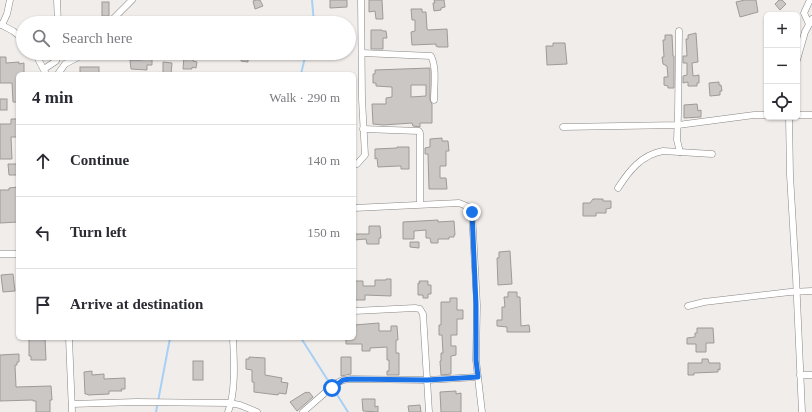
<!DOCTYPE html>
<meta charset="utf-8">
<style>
:root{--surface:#fff;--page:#f7f7f7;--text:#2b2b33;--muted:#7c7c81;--line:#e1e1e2}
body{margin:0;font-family:Georgia,serif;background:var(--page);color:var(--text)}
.controls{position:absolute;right:12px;top:12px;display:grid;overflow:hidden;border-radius:6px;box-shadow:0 1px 3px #0004}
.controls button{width:36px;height:36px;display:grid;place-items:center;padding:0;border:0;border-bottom:1px solid var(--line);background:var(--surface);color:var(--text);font:20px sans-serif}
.stop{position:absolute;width:12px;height:12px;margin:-9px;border:3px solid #1a73e8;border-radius:50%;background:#fff}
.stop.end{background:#1a73e8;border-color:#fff;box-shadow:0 1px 4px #0008}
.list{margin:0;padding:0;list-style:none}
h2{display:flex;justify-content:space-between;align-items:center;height:52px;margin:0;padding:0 16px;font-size:17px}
h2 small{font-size:13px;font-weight:400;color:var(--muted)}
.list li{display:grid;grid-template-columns:26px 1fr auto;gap:12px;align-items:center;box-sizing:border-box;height:72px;padding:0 16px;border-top:1px solid var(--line)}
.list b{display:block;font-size:15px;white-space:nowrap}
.list em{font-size:13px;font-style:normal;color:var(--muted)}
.icon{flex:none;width:22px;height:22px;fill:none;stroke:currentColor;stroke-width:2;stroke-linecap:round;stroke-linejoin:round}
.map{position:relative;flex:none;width:812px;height:412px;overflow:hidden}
.search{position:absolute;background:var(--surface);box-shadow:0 1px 3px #0004;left:16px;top:16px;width:340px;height:44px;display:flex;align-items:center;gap:10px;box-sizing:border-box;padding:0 14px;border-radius:22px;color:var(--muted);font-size:15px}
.panel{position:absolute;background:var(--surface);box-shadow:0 1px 3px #0004;left:16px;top:72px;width:340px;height:268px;border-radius:6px}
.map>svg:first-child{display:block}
</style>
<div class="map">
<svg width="812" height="412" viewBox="0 0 812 412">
<rect width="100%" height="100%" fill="#f1edea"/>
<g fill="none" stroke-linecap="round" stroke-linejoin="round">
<g stroke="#a7d0f6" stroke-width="2">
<polyline points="312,0 314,23"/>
<polyline points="301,74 306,53"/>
<polyline points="301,338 348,412"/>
<polyline points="156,412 170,338"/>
</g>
</g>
<g fill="#cbc7c5" stroke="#9d9a97" fill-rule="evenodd">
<polygon points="256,0 260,0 263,6 255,9 253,1"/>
<polygon points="330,0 347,0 347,7 330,8"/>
<polygon points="369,0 382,0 383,19 376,19 375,11 369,12"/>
<polygon points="434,0 444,0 445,7 441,8 441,10 434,11 433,3 435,3"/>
<polygon points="745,0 756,0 758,12 740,17 736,2"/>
<polygon points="779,0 782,0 786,4 780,10 775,4"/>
<rect x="102" y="2" width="7" height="14"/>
<polygon points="411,9 422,9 422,12 426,12 427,29 428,30 447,29 448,47 438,47 436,46 436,44 412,45 411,32 415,31 415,20 412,20"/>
<polygon points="371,30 382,30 383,31 386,31 387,38 383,38 383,49 371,49"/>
<polygon points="696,33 698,62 692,63 693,76 699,75 699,83 697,83 697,86 688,86 688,82 683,83 683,76 687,75 687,63 683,63 683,56 687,56 686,39 688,39 688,35"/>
<polygon points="665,35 672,35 673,56 674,56 674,88 668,88 668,86 664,85 664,77 668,77 667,66 663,64 662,57 664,57 663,40 665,40"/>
<polygon points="553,43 565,43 567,64 547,65 546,46 553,46"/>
<polygon points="142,53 152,53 152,65 147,65 147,70 131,69 130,60 142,60"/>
<polygon points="241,53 248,53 248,62 241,61"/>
<polygon points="0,57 6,57 6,63 19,62 19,64 24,63 24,74 18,74 18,102 13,102 12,83 0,83"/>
<polygon points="184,57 193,58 193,61 197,62 196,68 192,67 192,69 183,69"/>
<polygon points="163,62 172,63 171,74 163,74"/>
<rect x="80" y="67" width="19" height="7"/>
<path d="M430,68v32l2,4v19h-12v4l-7,-1 -1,-3 -29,2 -10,-1 -1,-20h14v-6l6,-1v-10l-16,-1v-3h-3v-9h2v-4zM411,85h15v11l-15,1z"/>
<polygon points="719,82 719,85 721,85 722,91 720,91 720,95 710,96 709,83"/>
<rect x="0" y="99" width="7" height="11"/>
<polygon points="697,104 698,111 701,110 701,117 684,118 684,105"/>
<polygon points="11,119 18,119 18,137 11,137 12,159 0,159 0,124 11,124"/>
<polygon points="442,138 442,141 448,141 449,151 446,151 446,166 440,166 440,178 446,178 447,189 429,189 428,154 425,154 425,148 430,147 430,139"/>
<polygon points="397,147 409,147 409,169 401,169 401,166 399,166 378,167 377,158 375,159 375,149 397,148"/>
<polygon points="8,164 18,164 18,175 9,175"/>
<polygon points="18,187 18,222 0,223 0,190 9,190 9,188"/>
<polygon points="593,199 603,199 603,201 611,201 611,208 606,209 606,213 596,213 596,216 583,216 583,203 590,203"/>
<polygon points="438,220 438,222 454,221 455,235 454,235 454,237 449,237 449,239 438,239 438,243 431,243 430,238 426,238 426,230 414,231 414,239 403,239 403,222"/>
<polygon points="369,226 380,226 381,238 379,238 379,244 367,244 366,239 354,240 354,234 369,234"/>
<polygon points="410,242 419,242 419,248 410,247"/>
<polygon points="510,251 512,284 498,285 497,258 499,258 499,252"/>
<polygon points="13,274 15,291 3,292 1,275"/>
<polygon points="386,279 391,279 391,296 365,295 365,300 354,300 354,281 363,281 363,286 375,286 375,280 386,280"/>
<polygon points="419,281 428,281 428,285 431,285 431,294 428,294 428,298 423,298 423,295 418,295 418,283 420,283"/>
<polygon points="508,292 517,292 517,297 520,297 521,326 529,325 530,332 507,332 507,327 497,326 497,320 502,320 502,307 505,307 504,297 508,297"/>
<polygon points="450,298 457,298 457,310 463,310 463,319 457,319 457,335 451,335 451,346 456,346 456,355 451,356 451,374 441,375 440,361 441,361 441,353 443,353 442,335 439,335 439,325 441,325 441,302 450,302"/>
<polygon points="379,323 379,331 391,331 391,326 397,326 398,340 396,340 396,353 399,353 399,375 387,375 387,371 389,371 389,360 387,360 387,347 370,348 370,351 362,351 362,344 346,344 346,338 354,338 354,325"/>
<polygon points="697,328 713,328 714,343 706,343 706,352 696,352 696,344 687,344 687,338 695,337 695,333 697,333"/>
<polygon points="29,338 45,338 46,360 31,360 31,356 29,356"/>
<polygon points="19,354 19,362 17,362 17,365 15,365 16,387 51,386 52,400 50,400 50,412 36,412 36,401 33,401 33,400 0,401 0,355"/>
<polygon points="249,357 265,358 265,375 282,378 281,382 288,383 286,394 279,393 278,395 254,392 254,382 252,382 252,370 246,369 246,359 249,359"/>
<polygon points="341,357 351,357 351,374 341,376"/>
<polygon points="702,359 708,359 709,363 720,363 720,370 718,369 718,372 694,373 694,375 688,375 688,363 702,363"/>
<rect x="193" y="361" width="10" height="19"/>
<polygon points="92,371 92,375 104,374 104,379 125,378 125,389 121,389 122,391 109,391 109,394 88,395 87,394 85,394 84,372"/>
<polygon points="456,391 456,394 461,393 461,412 441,412 440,392"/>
<polygon points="306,392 307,393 309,392 313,397 297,411 290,402"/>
<polygon points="362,399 375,399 375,407 378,406 378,412 363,411"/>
<polygon points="420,405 421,412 409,412 408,406"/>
</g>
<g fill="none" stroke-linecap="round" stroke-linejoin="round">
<g stroke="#898684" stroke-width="7">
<g id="minor">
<polyline points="57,0 58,23"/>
<polyline points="109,23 132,0"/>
<polyline points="0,24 13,31 23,39"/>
<polyline points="809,24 804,13 810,0"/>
<polyline points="2,25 7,14 10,0"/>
<polyline points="679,31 678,114 677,140 680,152"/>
<polyline points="35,53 46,74"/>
<path d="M362,53l69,3c6,12 3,30 3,44"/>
<polyline points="797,60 805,32 812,19"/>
<polyline points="44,69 56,61 59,53"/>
<polyline points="58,74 65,64 82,55 84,53"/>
<polyline points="797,115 812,115"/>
<polyline points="789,117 790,175 796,277 802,412"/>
<polyline points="563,127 678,125 754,115 767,115"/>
<polyline points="363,129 419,131 420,133 420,204"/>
<polyline points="354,165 357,164 365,155 362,99 361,0"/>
<path d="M618,188c11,-17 23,-33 45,-37l49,3"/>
<polyline points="354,208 459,203 469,207 472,212 477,305 476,360 482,412"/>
<polyline points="0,254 18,254"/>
<polyline points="688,306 704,302 790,292 812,291"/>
<polyline points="354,311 415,308 420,309 423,314 429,412"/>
<polyline points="69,338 72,412"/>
<polyline points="800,375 812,375"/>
<polyline points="72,404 136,402 229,403 240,405 257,412"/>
<path d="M228,412c8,-20 6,-52 5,-74"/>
<polyline points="303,412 335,384 343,380 351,379 427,380 477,377"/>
</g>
</g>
<use href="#minor" stroke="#fff" stroke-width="6"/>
</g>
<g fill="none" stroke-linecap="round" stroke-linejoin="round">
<polyline stroke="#1a73e8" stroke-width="5" points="332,388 343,380 351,379 427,380 478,377 476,360 476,305 472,212"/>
</g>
</svg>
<div class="controls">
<button>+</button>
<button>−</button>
<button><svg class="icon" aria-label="locate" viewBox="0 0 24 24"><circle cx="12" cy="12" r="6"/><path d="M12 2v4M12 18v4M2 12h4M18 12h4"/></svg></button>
</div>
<div class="stop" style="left:332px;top:388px"></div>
<div class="stop end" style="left:472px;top:212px"></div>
<div class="search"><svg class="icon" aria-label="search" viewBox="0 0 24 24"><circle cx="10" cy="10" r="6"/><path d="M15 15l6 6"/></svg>Search here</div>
<section class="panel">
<h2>4 min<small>Walk · 290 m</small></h2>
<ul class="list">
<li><svg class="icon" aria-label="ahead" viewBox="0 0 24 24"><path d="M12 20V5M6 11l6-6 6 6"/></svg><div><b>Continue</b></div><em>140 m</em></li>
<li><svg class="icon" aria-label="left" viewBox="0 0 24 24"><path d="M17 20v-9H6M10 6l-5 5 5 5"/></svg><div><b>Turn left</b></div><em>150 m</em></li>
<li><svg class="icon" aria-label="arrive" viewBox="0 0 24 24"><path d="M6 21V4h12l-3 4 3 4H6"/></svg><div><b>Arrive at destination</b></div></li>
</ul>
</section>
</div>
